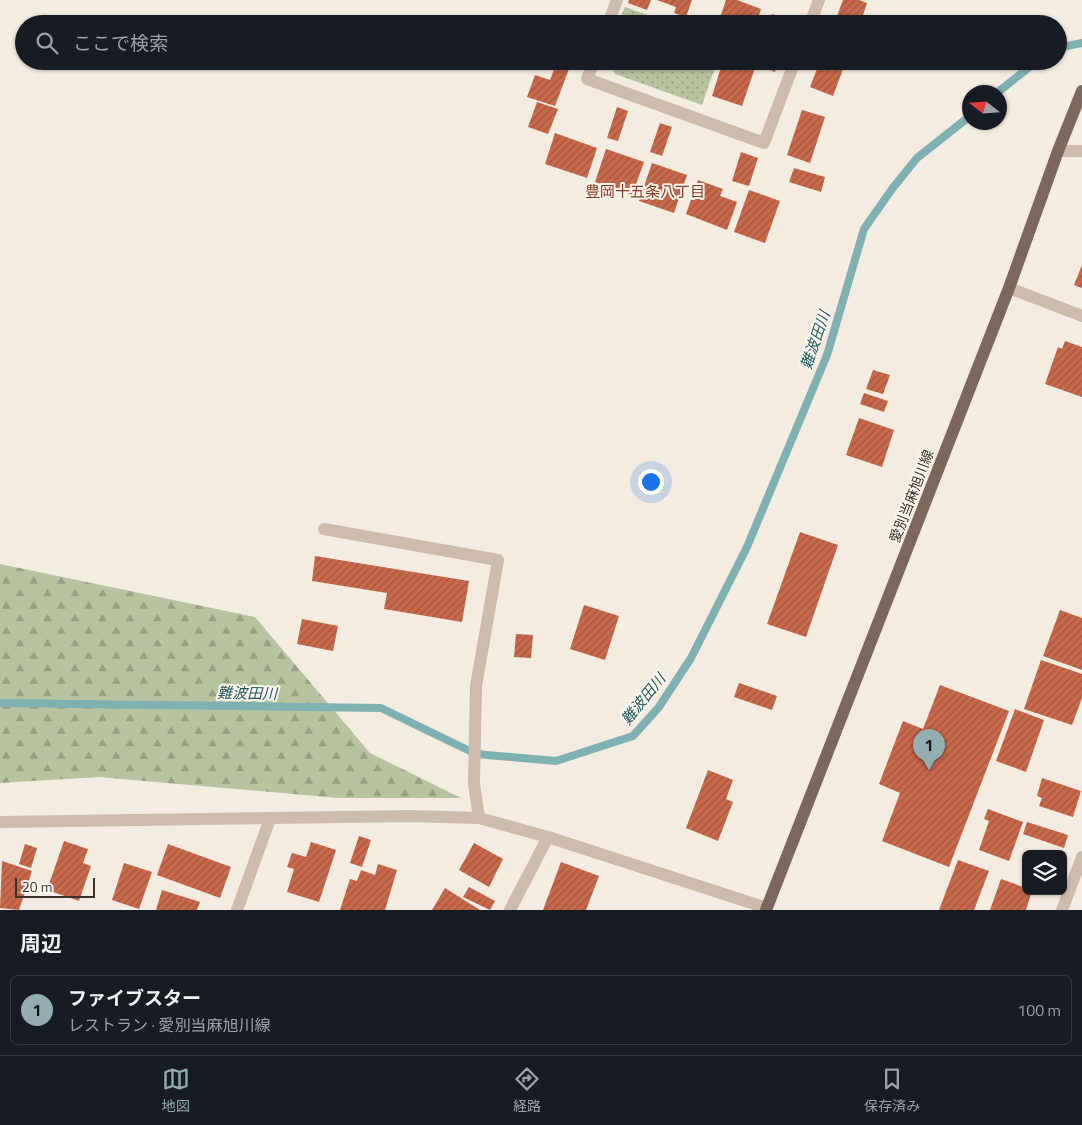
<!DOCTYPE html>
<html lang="ja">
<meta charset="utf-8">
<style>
:root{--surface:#171b24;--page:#242831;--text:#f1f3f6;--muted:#9ea1a6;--line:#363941;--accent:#92aeb2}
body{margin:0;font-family:"Titillium Web","Noto Sans JP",sans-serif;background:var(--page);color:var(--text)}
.controls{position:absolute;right:15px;bottom:15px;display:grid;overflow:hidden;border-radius:8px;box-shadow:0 1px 4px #0004}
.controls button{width:45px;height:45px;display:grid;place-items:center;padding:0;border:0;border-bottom:1px solid var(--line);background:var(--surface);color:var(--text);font:25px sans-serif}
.compass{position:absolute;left:962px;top:85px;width:45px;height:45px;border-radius:50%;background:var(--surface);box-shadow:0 1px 4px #0004;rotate:287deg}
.scale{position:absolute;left:15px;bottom:12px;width:80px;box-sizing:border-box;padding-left:5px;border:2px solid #3b302b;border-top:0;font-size:14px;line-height:18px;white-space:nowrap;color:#3b302b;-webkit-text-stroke:4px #fbf5ee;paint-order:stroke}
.you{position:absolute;left:650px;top:481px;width:18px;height:18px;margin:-12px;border:4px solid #fff;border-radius:50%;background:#1a73e8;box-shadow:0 0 0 8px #1a73e833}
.badge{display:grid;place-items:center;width:32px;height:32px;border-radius:50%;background:var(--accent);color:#111;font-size:16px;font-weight:700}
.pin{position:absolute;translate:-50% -41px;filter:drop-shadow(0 1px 2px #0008)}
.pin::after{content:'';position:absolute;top:26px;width:18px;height:15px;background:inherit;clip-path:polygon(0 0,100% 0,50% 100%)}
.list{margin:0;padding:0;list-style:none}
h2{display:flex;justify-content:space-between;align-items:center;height:65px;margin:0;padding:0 20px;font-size:21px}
h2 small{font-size:16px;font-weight:400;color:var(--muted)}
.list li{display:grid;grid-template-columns:32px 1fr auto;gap:15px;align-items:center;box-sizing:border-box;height:70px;margin:0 10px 10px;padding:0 10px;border:1px solid var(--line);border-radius:8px}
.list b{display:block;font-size:19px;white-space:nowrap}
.list p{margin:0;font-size:16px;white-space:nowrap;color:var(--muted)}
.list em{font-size:16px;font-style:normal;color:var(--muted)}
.icon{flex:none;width:28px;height:28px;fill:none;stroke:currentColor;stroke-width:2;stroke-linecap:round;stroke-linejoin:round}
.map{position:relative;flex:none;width:1082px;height:910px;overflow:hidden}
.search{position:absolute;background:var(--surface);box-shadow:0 1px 4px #0004;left:15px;right:15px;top:15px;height:55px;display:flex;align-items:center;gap:12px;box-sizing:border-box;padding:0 18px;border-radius:28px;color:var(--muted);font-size:19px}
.sheet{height:145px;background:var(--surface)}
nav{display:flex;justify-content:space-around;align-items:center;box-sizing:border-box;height:70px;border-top:1px solid var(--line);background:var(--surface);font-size:14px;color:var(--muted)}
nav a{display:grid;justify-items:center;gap:2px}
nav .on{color:var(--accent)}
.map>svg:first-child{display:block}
</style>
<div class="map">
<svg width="1082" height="910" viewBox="0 0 1082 910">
<defs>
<pattern id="forest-firs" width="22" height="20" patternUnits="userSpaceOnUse" patternTransform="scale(1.25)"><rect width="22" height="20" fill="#b8c4a0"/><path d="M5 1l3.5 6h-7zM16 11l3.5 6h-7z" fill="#97a083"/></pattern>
<pattern id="park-dots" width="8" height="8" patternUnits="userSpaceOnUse" patternTransform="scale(1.25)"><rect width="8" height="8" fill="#b8c4a0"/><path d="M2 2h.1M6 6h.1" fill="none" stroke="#97a083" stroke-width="1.8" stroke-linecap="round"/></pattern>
<pattern id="building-hatch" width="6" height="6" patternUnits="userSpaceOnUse" patternTransform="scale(1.25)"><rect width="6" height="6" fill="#c8694b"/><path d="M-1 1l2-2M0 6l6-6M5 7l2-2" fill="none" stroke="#a4573f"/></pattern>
</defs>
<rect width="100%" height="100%" fill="#f4ebe1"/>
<polygon fill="url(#forest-firs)" points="0,564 255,617 370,753 461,798 338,798 99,777 0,783"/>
<g fill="url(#park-dots)">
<polygon points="625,7 673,24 618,24"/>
<polygon points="609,61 717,61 702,105 615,74"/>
</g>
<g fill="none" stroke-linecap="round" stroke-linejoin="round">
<g stroke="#7fb0b2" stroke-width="8">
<polyline points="1058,48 1082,43"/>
<polyline points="998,92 1037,61"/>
<polyline points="0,703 381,708 476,754 556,761 633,736 659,707 691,658 747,547 827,355 864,229 892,189 917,158 970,116"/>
</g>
</g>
<g fill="url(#building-hatch)">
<polygon points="629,0 651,0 647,10 628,3"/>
<polygon points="657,0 692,0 686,17 674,13 676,7"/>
<polygon points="726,0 737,0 761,9 756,24 718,24"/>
<polygon points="843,0 859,0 867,3 860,24 834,24"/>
<polygon points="772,14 791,21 790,24 769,22"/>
<polygon points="892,16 913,23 913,24 889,24"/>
<polygon points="723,61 779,61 775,72 756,65 742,106 712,96"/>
<polygon points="820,61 846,61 833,96 810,87"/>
<polygon points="881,61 903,61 901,68"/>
<polygon points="556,64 569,69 555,106 527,97 535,75 550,80"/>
<polygon points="537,102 558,109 548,134 528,127"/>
<polygon points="617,107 628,111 618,141 607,138"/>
<polygon points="802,110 825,117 810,163 787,155"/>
<polygon points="660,123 672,127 662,156 650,152"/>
<polygon points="555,133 597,148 587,178 545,164"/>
<polygon points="606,149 644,162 632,195 595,182"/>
<polygon points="741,152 758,158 749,186 732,181"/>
<polygon points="652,163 687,175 674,213 639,201"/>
<polygon points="794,168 825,177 821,192 789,182"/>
<polygon points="698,180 723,189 720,196 737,202 727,230 686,214"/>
<polygon points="749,190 780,201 765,243 734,232"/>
<polygon points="1082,265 1082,288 1074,285"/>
<polygon points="1065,341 1082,347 1082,397 1045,384 1058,347 1062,349"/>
<polygon points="873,370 890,375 883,394 866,389"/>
<polygon points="864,393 888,401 884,412 860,404"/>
<polygon points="859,418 894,430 882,467 846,455"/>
<polygon points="800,532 838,545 806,637 767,624"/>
<polygon points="315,556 469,581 462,622 384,609 387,593 312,581"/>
<polygon points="584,605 619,616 605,660 570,649"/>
<polygon points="1060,610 1082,618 1082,670 1043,656"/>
<polygon points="302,619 338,626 333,651 297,644"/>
<polygon points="516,634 533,635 531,658 514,657"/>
<polygon points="1041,660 1082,674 1082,698 1072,725 1024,709"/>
<polygon points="739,683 777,696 772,710 734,697"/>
<polygon points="940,685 1009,711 949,867 882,841 900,793 879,784 903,721 923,729"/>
<polygon points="1015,709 1044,720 1026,772 996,761"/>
<polygon points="708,770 733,780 726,799 733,802 718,841 686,828"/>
<polygon points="1042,778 1081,791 1073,817 1039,806 1042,798 1037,796"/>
<polygon points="988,809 1023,822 1009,861 979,850 989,821 984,819"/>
<polygon points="1027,822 1068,835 1064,848 1023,834"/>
<polygon points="359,836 371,840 362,867 350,863"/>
<polygon points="64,841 88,849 83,863 91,866 79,901 47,890"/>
<polygon points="311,842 336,850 319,902 287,892 294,869 287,867 292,853 306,857"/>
<polygon points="474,843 503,859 489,887 459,870"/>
<polygon points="25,844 37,848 31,868 19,864"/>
<polygon points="168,844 231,867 220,898 157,875"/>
<polygon points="958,860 989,871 974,910 939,910"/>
<polygon points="2,861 32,871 19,910 0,908"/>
<polygon points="561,862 599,876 586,910 543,910"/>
<polygon points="124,863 152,872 139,909 112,900"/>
<polygon points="378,864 397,870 385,910 340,910 350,879 357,881 361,870 375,875"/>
<polygon points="1001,879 1026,888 1026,891 1032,891 1026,910 990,910"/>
<polygon points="469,887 495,901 490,910 463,897"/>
<polygon points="445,888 480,910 432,910"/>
<polygon points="162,890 200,902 197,910 156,910"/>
</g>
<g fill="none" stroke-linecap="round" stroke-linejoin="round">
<g stroke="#cdbbac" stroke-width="12">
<polyline points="1058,151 1082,151"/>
<polyline points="324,529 498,560 476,686 474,784 479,818"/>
</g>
<g stroke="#cdbbac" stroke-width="12">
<polyline points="608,24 617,0"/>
<polyline points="810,24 819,0"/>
<polyline points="594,61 587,79 764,143 795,61"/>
<polyline points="1009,288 1082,316"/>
<polyline points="0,822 412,816 479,818 548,837 767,908"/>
<polyline points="237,910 270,819"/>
<polyline points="510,910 548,837"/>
<polyline points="1062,910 1082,857"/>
</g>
<polyline stroke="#7d675c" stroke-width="12" points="766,910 1009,288 1058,151 1082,91"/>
</g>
<g text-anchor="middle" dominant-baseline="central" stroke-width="4" stroke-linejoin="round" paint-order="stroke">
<g font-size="14" fill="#3b302b" stroke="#fbf5ee">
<text transform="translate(911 496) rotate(-69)">愛別当麻旭川線</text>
</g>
<g font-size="15" fill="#8c3b22" stroke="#fbf5ee">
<text x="645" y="191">豊岡十五条八丁目</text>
</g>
<g font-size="15" font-style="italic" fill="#1f5a5e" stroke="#fbf5ee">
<text transform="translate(815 340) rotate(-71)">難波田川</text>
<text transform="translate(247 693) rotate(1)">難波田川</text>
<text transform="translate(643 699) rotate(-51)">難波田川</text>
</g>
</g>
</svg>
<div class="controls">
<button><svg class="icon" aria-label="layers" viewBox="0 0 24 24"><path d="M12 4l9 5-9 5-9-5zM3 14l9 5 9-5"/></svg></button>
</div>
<svg class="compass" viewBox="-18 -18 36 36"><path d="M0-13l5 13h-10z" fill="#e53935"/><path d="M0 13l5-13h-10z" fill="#9ea1a6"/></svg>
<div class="scale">20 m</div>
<div class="you"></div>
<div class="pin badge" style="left:929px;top:770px">1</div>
<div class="search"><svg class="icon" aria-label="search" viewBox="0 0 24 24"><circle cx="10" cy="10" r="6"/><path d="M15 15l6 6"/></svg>ここで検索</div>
</div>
<section class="sheet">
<h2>周辺<small></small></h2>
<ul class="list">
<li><span class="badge">1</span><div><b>ファイブスター</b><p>レストラン · 愛別当麻旭川線</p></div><em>100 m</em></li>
</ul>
</section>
<nav>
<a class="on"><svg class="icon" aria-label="map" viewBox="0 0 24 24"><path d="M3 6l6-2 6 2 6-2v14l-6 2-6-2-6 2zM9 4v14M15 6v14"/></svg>地図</a>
<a><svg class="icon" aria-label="directions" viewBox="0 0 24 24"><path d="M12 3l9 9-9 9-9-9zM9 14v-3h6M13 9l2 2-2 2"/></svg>経路</a>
<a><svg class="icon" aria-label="saved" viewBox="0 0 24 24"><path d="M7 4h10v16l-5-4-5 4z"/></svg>保存済み</a>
</nav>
